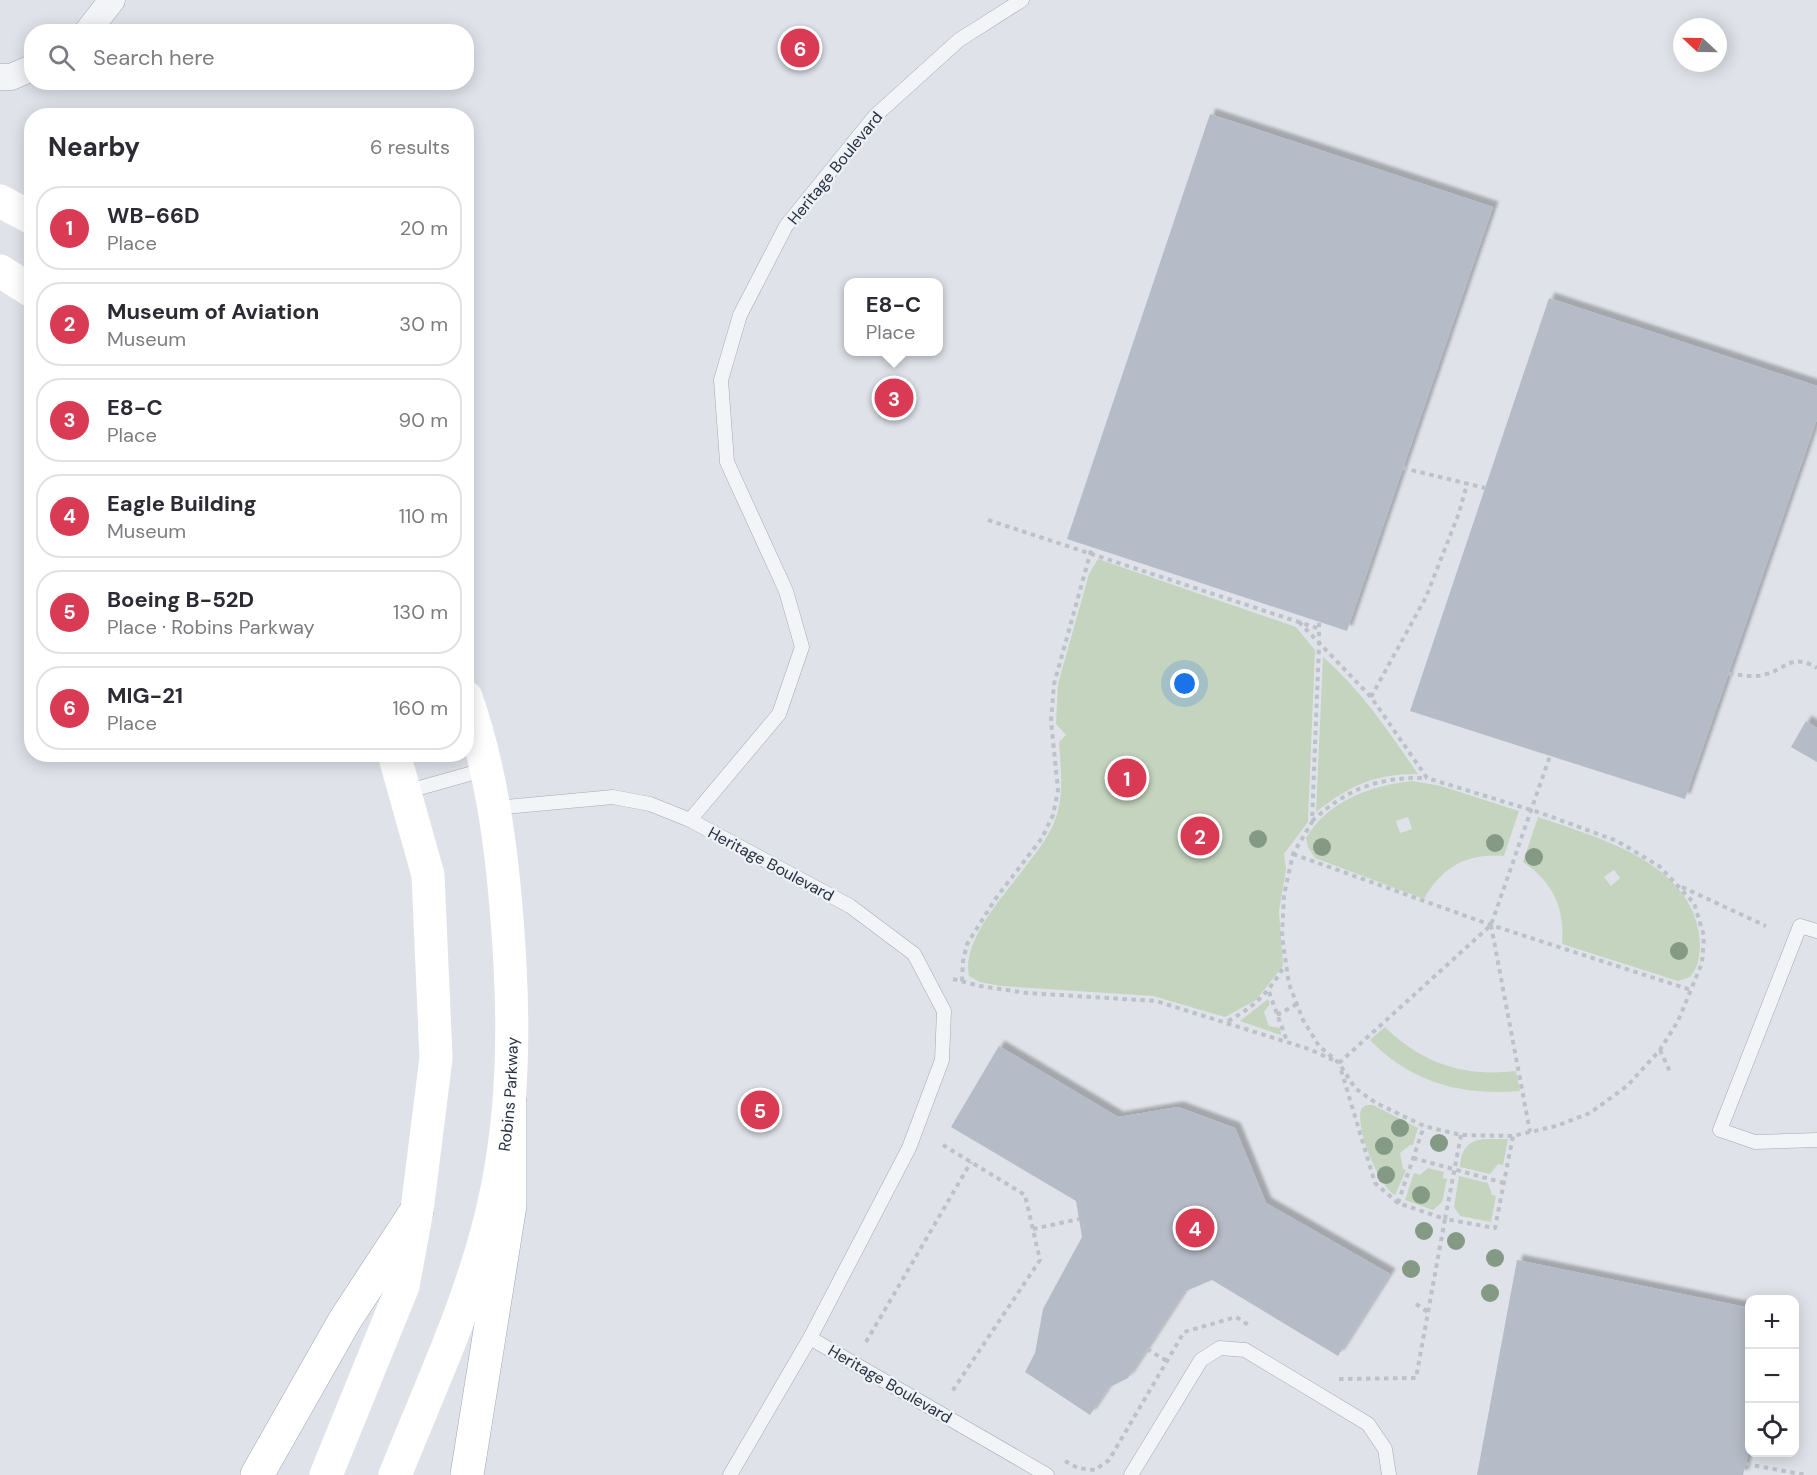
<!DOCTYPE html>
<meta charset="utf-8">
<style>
:root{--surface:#fff;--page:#f2f2f3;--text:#2b2b33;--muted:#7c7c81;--line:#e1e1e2;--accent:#d83b53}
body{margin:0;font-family:"DM Sans",sans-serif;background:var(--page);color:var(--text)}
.controls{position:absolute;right:18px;bottom:18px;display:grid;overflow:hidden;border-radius:12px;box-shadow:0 3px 15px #0003}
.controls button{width:54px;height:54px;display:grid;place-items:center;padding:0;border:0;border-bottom:2px solid var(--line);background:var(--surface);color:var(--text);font:30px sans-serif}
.compass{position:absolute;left:1673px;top:18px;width:54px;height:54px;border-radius:50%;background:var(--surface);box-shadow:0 3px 15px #0003;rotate:292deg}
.you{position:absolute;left:1185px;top:684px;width:21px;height:21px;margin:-15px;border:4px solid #fff;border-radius:50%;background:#1a73e8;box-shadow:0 0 0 9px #1a73e833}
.badge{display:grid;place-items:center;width:39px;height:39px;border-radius:50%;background:var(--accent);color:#fff;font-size:20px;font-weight:700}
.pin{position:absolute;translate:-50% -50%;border:3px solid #fff;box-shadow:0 2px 6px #0006}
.popup{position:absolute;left:844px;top:278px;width:99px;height:78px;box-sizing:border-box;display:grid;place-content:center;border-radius:12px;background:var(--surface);filter:drop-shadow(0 2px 4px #0005);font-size:20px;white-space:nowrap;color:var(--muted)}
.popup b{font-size:22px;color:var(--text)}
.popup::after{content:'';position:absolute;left:50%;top:100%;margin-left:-12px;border:12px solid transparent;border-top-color:var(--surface)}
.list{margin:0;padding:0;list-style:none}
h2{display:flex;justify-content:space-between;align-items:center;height:78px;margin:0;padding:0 24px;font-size:26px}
h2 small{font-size:20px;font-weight:400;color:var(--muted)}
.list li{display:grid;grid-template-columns:39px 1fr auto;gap:18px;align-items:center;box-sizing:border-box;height:84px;margin:0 12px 12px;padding:0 12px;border:2px solid var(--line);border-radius:24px}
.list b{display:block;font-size:22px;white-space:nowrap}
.list p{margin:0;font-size:20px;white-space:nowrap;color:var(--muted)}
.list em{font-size:20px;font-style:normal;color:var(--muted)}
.icon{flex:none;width:33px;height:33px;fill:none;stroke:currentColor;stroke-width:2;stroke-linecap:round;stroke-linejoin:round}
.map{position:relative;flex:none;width:1817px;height:1475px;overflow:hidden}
.search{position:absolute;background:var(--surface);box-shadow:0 3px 15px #0003;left:24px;top:24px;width:450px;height:66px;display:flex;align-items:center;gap:15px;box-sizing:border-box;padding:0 21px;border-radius:24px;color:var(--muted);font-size:22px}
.panel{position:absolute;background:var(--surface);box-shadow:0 3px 15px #0003;left:24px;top:108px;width:450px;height:654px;border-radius:24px}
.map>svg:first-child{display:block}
</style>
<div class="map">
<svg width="1817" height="1475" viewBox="0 0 1817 1475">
<defs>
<filter id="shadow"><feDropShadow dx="5.5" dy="-5.5" stdDeviation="1.5" flood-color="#0004"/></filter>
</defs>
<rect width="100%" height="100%" fill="#dfe3e9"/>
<g fill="#c5d4bf" fill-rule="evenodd">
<path d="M1098,559l198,68 19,23 -7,172 -24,32 2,16 -7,41 4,55 -27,34 -31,17 -72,-21 -152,-10 -21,-4 -11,-6c-10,-47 66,-109 84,-151 12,-27 8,-55 6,-83l7,-7 -10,-11 2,-40 31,-110z"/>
<path d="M1323,657c39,34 66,75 95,117 -45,0 -68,12 -102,38z"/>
<path d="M1412,781l29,5 78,25 -15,45c-37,-3 -62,11 -80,43l-109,-41 -7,-11 -2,-9c23,-38 64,-52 106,-57zM1408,817l4,12 -12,4 -4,-12z"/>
<path d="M1538,817c58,20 150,44 161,116 2,14 1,34 -9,44l-12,4 -116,-37c3,-36 -9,-62 -39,-82zM1614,870l6,8 -9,8 -7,-9z"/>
<polygon points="1268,999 1270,1004 1264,1012 1269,1026 1280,1028 1281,1035 1240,1021"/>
<path d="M1385,1027c38,37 79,50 131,44l4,20c-57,5 -109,-8 -150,-51z"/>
<path d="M1366,1105h7l45,23 -5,17h-3l-10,8 3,16 3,1 -11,25c-16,-8 -42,-72 -33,-87z"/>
<path d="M1483,1139h25l-5,26 -5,-1 -8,10 -30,-7c1,-16 6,-25 23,-28z"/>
<polygon points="1428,1168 1444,1172 1443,1178 1447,1179 1442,1202 1433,1210 1405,1200 1414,1173 1420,1175"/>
<polygon points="1459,1176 1488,1183 1492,1195 1496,1196 1491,1222 1460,1216 1454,1207"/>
</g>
<g fill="#b6bcc7" filter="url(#shadow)">
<polygon points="1210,114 1493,207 1347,631 1067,539"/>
<polygon points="1549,298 1817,386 1817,419 1685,799 1410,711"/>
<polygon points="1806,721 1817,728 1817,762 1791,747"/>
<polygon points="999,1046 1118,1117 1178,1107 1235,1128 1266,1203 1390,1274 1338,1356 1212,1280 1184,1292 1128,1378 1108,1388 1090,1415 1025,1372 1035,1353 1043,1309 1082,1237 1076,1201 951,1127"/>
<polygon points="1517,1260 1750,1308 1750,1446 1743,1475 1477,1475"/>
</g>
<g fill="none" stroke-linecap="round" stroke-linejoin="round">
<g stroke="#a4aab4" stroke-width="15">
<g id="lane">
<polyline points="1022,0 959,40 875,116 786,226 740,315 721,380 727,462 786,591 802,647 779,714 690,820 850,906 914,954 944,1011 942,1060 909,1148 810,1338 1047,1475"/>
<polyline points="405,792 487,769"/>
<polyline points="495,808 613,797 650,804 690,820"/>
<polyline points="1817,931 1800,926 1720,1130 1755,1142 1817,1140"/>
<polyline points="730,1475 810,1338"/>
<polyline points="1131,1475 1201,1360 1220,1348 1245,1350 1368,1424 1385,1449 1389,1475"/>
</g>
</g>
<g stroke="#a4aab4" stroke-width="27">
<g id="street">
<polyline points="87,32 112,0"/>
<polyline points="0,77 11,77 32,68"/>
</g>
</g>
<g stroke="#9da7b6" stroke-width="34">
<g id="primary">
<polyline points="257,1475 345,1320 417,1210"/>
<polyline points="467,1475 510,1205 510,1103"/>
</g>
</g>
<g stroke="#bdc1c8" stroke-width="4" stroke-dasharray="4.5 4.5" stroke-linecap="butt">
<polyline points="1403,468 1485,488"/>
<polyline points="988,520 1317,628"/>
<polyline points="1299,622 1371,697 1427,778 1541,813 1617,841 1659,866 1694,903 1704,936 1702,963 1678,1021 1660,1050 1627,1086 1590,1113 1556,1126 1513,1136 1461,1135 1424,1126 1376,1103 1355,1088 1339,1063 1319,1046 1303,1020 1289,984 1282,936 1284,895 1293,854 1312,822 1319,644 1319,622"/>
<path d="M1729,674c10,0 24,4 34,1 23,-5 28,-23 54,-7"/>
<polyline points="1371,697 1426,597 1459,513 1467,484"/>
<path d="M1312,821c36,-33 66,-44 115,-43"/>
<polyline points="1293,854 1491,925 1691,990"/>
<polyline points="1682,887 1766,926"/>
<polyline points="1491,925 1530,1132"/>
<polyline points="953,979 980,986 1027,993 1156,1001 1309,1049 1333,1060"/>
<polyline points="962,981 963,961 967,944 996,898 1042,838 1053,815 1058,790 1051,721 1054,684 1092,547"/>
<polyline points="1269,992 1287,1041"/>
<polyline points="1277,1015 1297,1004"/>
<path d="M1228,1021c29,-16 40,-28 57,-56"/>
<polyline points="1660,1050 1671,1074"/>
<polyline points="1339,1063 1491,925 1550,756"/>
<polyline points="1461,1135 1445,1219 1495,1228 1513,1136"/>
<polyline points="943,1145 1025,1195 1040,1260 951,1393"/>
<polyline points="1413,1158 1504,1183"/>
<polyline points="1398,1203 1424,1126"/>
<polyline points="1033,1229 1079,1219"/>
<polyline points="1416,1304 1428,1312"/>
<polyline points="866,1342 971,1162"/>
<polyline points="1147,1349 1167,1361"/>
<polyline points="1339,1379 1416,1378 1445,1219 1398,1203 1375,1183 1341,1070"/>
<polyline points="1065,1461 1078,1468 1095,1470 1109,1460 1184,1332 1236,1317 1250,1326"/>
<polyline points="1746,1464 1806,1475"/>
</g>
<use href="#lane" stroke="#f2f4f7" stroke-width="14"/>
<use href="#street" stroke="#f2f4f7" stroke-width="26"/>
<g stroke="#fff" stroke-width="33">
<polyline points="0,201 32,218"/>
<polyline points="0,271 32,291"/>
<polyline points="326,1475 403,1286 417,1210 436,1058 428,875 394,754"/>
<path id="s1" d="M395,1475c34,-85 74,-169 96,-259 24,-98 24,-197 16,-297 -6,-76 -16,-150 -41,-222"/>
</g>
<use href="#primary" stroke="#fff" stroke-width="33"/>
</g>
<g fill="#859a85">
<circle cx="1258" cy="839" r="9"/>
<circle cx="1495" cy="843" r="9"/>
<circle cx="1322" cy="847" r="9"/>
<circle cx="1534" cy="857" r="9"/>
<circle cx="1679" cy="951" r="9"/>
<circle cx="1400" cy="1128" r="9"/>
<circle cx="1439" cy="1143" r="9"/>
<circle cx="1384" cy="1146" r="9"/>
<circle cx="1386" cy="1175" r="9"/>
<circle cx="1421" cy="1195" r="9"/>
<circle cx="1424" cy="1231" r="9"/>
<circle cx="1456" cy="1241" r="9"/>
<circle cx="1495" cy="1258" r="9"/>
<circle cx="1411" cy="1269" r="9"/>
<circle cx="1490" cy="1293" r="9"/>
</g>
<g text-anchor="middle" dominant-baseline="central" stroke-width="4.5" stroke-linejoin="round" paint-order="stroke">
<g font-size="16" fill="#273142" stroke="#eff2f7">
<text transform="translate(835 168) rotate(-51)">Heritage Boulevard</text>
<text transform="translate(771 864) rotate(28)">Heritage Boulevard</text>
<text stroke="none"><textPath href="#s1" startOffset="400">Robins Parkway</textPath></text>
<text transform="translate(890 1384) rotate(30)">Heritage Boulevard</text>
</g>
</g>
</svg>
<div class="controls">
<button>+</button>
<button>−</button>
<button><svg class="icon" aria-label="locate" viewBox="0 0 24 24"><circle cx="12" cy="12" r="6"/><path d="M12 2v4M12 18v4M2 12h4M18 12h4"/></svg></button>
</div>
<svg class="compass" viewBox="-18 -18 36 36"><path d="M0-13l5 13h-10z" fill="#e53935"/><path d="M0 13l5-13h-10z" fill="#7c7c81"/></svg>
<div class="you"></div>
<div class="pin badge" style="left:1127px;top:778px">1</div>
<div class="pin badge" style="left:1200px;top:836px">2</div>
<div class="pin badge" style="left:894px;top:398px">3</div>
<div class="popup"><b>E8-C</b>Place</div>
<div class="pin badge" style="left:1195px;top:1228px">4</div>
<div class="pin badge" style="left:760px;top:1110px">5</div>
<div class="pin badge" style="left:800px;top:48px">6</div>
<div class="search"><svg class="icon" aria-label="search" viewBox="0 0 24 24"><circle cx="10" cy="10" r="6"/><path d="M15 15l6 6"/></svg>Search here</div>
<section class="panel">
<h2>Nearby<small>6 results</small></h2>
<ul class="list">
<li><span class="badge">1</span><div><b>WB-66D</b><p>Place</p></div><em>20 m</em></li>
<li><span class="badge">2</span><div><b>Museum of Aviation</b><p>Museum</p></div><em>30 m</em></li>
<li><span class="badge">3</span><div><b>E8-C</b><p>Place</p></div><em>90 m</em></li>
<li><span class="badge">4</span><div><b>Eagle Building</b><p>Museum</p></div><em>110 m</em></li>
<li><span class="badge">5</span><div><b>Boeing B-52D</b><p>Place · Robins Parkway</p></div><em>130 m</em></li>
<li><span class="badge">6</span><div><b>MIG-21</b><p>Place</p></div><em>160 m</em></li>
</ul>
</section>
</div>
